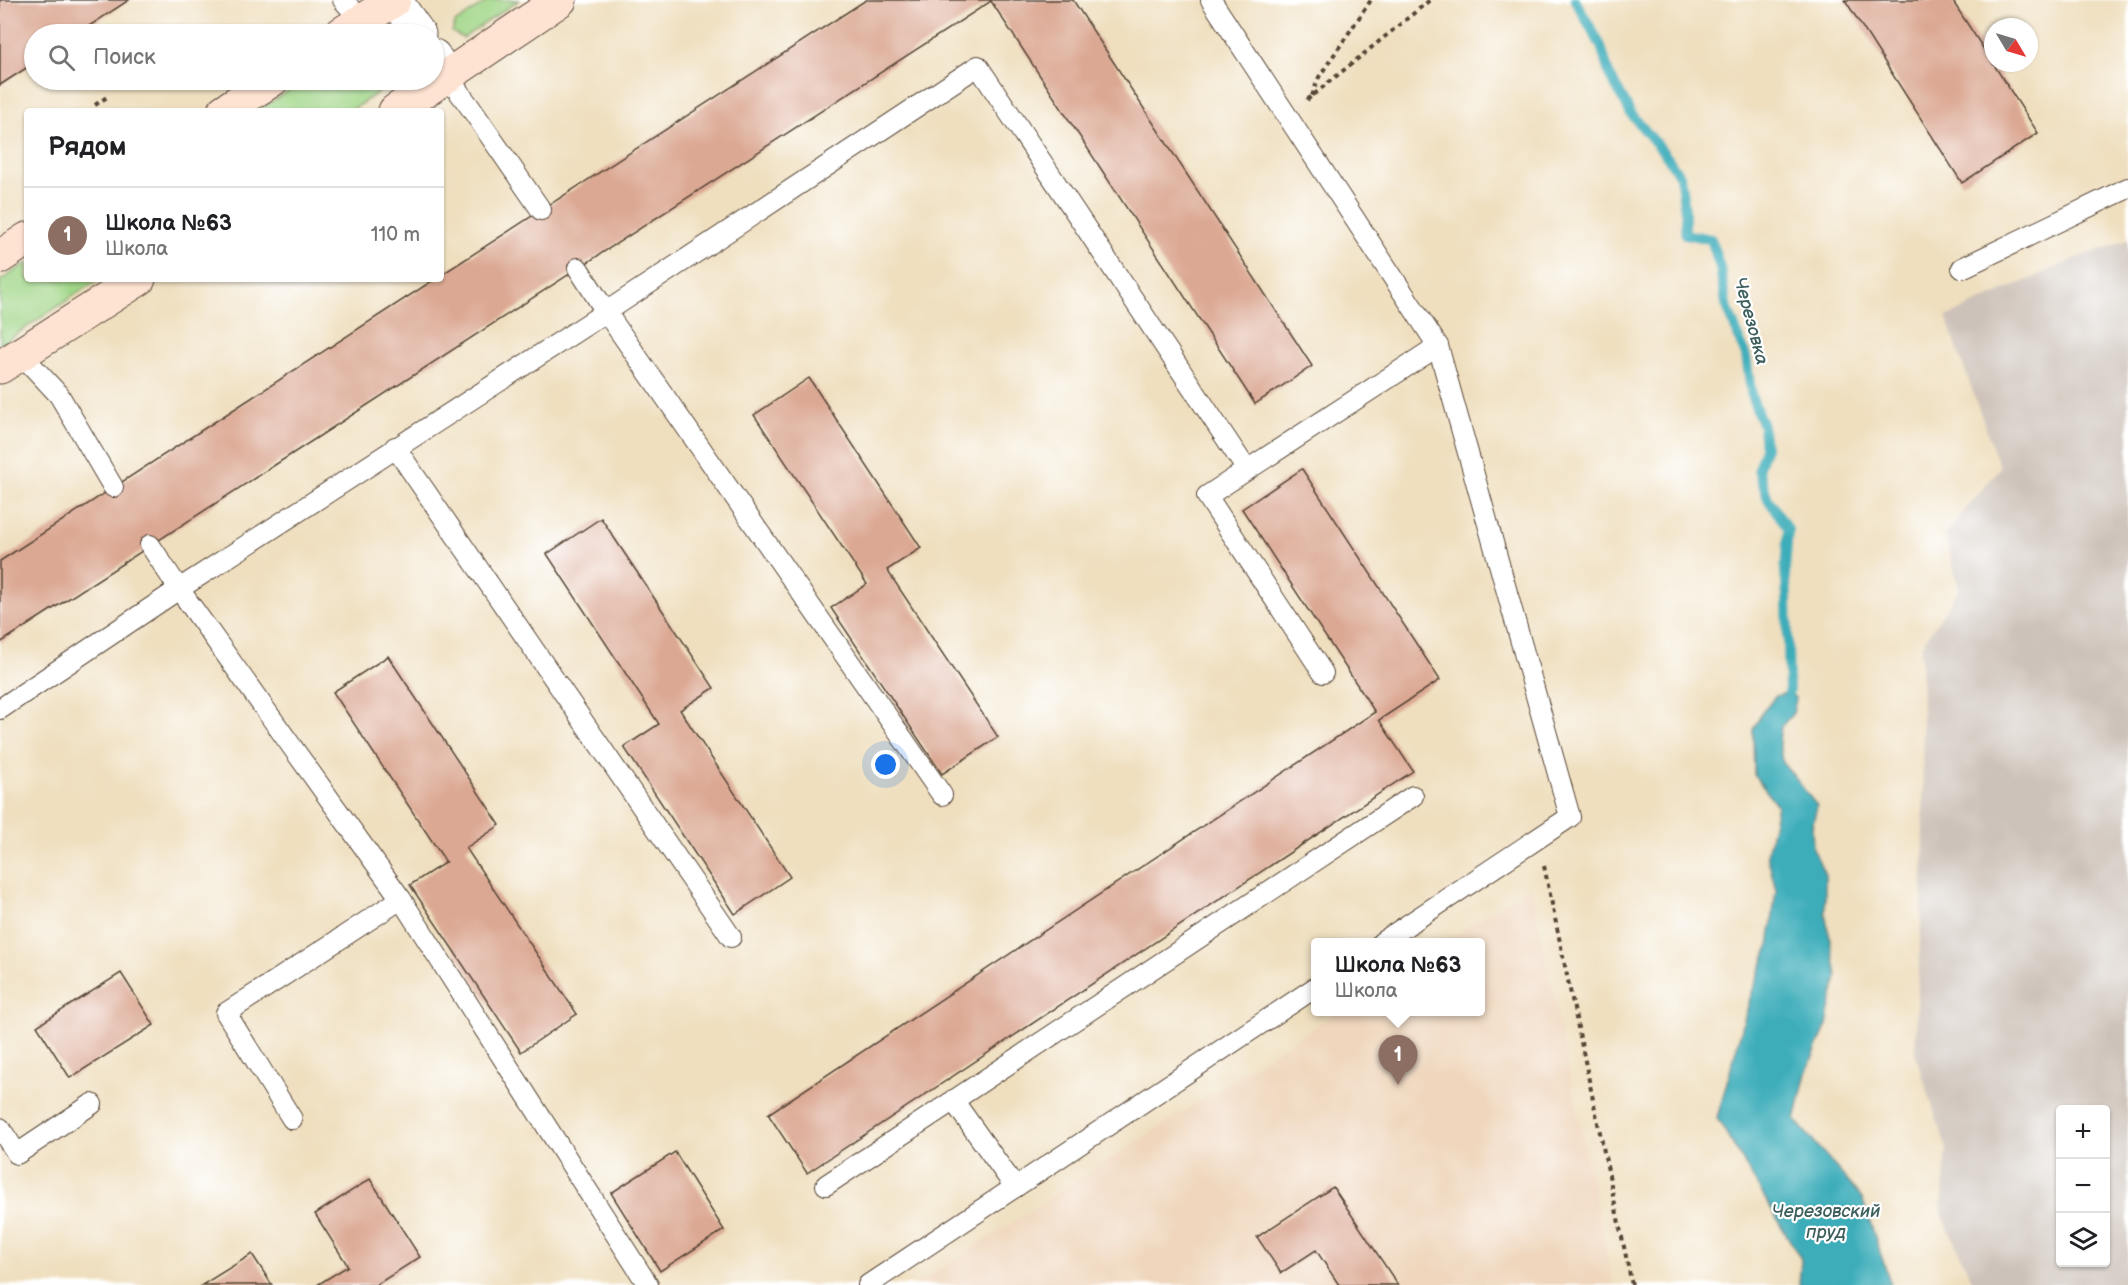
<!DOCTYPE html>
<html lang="ru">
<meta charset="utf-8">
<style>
:root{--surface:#fff;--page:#f2f2f2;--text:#202124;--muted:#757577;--line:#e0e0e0;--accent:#111827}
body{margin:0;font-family:"Balsamiq Sans",sans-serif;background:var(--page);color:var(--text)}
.controls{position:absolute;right:18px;bottom:18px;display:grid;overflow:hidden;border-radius:6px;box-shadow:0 2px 4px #0004}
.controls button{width:54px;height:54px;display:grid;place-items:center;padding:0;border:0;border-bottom:2px solid var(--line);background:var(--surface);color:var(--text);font:30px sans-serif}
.compass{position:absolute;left:1984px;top:18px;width:54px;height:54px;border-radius:50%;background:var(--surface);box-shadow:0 2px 4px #0004;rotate:128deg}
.you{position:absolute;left:886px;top:765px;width:21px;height:21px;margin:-15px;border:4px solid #fff;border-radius:50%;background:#1a73e8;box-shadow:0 0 0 9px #1a73e833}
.badge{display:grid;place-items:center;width:39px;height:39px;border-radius:50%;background:var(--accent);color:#fff;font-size:20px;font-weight:700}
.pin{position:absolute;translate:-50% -50px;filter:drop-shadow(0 2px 3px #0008)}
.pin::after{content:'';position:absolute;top:32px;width:21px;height:18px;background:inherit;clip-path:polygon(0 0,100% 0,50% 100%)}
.popup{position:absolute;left:1311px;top:938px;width:174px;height:78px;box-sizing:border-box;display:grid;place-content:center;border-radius:6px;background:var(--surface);filter:drop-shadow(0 2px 4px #0005);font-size:20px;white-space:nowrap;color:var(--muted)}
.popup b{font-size:22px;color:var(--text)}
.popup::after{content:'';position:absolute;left:50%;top:100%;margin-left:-12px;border:12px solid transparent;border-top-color:var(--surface)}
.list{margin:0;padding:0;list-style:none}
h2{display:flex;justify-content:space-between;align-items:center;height:78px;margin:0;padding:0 24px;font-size:26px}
h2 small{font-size:20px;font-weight:400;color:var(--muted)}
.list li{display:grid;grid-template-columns:39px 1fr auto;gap:18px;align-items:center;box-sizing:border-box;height:96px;padding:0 24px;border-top:2px solid var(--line)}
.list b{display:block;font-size:22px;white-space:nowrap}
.list p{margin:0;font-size:20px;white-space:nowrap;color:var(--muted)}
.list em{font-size:20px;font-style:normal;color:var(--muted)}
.icon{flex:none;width:33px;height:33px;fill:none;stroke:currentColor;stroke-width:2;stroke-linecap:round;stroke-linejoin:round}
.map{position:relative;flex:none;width:2128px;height:1285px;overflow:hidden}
.search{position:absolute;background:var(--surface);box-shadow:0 2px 4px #0004;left:24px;top:24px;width:420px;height:66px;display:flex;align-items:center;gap:15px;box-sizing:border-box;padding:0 21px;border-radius:33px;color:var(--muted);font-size:22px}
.panel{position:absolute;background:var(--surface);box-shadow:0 2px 4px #0004;left:24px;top:108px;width:420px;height:174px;border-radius:6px}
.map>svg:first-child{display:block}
</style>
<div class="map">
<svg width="2128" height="1285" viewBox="0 0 2128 1285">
<rect width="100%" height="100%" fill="#fff"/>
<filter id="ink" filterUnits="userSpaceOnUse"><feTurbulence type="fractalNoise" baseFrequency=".0167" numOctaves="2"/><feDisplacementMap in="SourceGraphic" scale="12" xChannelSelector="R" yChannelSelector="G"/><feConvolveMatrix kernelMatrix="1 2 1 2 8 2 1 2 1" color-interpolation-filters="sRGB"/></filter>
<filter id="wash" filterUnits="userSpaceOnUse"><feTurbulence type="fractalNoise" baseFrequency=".008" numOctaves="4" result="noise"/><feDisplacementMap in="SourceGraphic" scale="24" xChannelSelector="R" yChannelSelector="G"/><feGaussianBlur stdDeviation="1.35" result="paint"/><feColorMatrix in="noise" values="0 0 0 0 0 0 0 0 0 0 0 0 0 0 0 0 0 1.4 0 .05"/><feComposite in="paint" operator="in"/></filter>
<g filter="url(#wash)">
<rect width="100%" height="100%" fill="#efdfbf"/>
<polygon fill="#efd6bc" points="1531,886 1613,1285 916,1285 1337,1012 1480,1012 1480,942 1444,942"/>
<path fill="#cdc2b9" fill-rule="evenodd" d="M2128,240v1045h-154l-33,-73 6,-63 -32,-95 9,-197 -3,-211 38,-57 -14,-54 55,-67 -54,-151 128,-58zM2060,1110h46v152h-46z"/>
<g fill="#a0d687" stroke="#6e8052" stroke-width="1.5">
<polygon points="489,0 519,0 463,38 452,32 455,23"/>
<polygon points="305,80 397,80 350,111 258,111"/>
<polygon points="27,263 27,279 99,279 0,345 0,281"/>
</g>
<polygon fill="#3eadba" stroke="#3c6c6c" stroke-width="1.5" points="1789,692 1796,699 1793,713 1781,727 1779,741 1782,761 1817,806 1812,827 1813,848 1825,875 1825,912 1837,976 1827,1025 1806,1073 1795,1120 1862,1198 1891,1285 1799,1285 1801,1259 1717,1118 1751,995 1769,946 1776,890 1767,855 1777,805 1754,775 1753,730 1762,713 1776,696"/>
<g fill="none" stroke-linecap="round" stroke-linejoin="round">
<polyline stroke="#3eadba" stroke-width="10" points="1575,0 1601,46 1609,74 1631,114 1665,154 1680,176 1685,210 1685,234 1711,239 1720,268 1726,304 1746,356 1752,398 1763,426 1765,449 1758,469 1768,499 1788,529 1785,571 1787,596 1789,692"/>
</g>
<g id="blocks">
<g fill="#dba893">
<polygon points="0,0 129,0 77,34 34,34 34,63 0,85"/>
<polygon points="866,0 1073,0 1312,366 1255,404 991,1 0,643 0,561 435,279 441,279 441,275"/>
<polygon points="1845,0 1952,0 2038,133 1962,183"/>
<polygon points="809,378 921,548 887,570 998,737 942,774 831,608 867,584 754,415"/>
<polygon points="1302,469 1440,680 1379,720 1413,771 807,1173 768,1114 1375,712 1242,509"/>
<polygon points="601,518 714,688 680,710 790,877 735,914 624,747 659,724 547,554"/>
<polygon points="388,656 500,825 466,848 577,1014 521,1052 410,885 446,862 333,692"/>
<polygon points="121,973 154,1025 70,1078 37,1026"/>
<polygon points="675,1152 724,1230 660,1271 611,1193"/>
<polygon points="370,1179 420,1257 376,1285 317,1285 348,1266 315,1214"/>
<polygon points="1333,1187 1398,1285 1339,1285 1316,1250 1281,1273 1257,1237"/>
<polygon points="252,1254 272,1285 202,1285"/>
</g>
</g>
</g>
<g filter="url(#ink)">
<use href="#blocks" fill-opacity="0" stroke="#564536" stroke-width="1.5"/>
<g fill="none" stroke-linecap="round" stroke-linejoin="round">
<g stroke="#564536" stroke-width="22">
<g id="service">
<polyline points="343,0 362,21"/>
<polyline points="1211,0 1438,346 1570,817 1382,942"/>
<polyline points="447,76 470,107 541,210"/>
<polyline points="578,268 606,312 942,795"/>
<polyline points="1962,268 2128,188"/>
<polyline points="21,354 59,395 113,487"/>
<polyline points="395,447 731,937"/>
<polyline points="1247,470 1207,496 1323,673"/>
<polyline points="150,545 179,589 401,899 648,1285"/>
<polyline points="0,709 179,589 606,312 978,66 1247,470 1438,346"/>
<polyline points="953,1100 1015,1187"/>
<polyline points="292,1119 226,1013 401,899"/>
<polyline points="0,1128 17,1154 92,1104"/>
<polyline points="826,1185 1413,796"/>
<polyline points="868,1285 1316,987"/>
</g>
</g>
<g stroke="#564536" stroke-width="35">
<g id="minor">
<polyline points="395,0 419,34"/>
<polyline points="434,56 447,76"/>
</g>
</g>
<g stroke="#564536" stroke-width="35">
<g id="secondary">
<polyline points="341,34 394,0"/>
<polyline points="224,111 272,80"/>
<polyline points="395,111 560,0"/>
<polyline points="0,257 27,239"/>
<polyline points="0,367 139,279"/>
</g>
</g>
<g stroke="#564536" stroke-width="4" stroke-dasharray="4.5 4.5" stroke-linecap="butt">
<polyline points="1312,96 1319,77 1371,0"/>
<polyline points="1307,100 1430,0"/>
<polyline points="95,105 110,95"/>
<polyline points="1544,866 1632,1285"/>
</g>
<use href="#service" stroke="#fff" stroke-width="20"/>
<use href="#minor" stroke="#fff" stroke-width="33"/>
<use href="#secondary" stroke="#fee3d2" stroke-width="33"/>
</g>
</g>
<g text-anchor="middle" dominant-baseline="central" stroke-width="4.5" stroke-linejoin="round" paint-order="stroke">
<g font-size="18" font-style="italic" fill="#3c5e5c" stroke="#fff">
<text transform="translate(1751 321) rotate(75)">Черезовка</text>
<text x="1826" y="1211">Черезовский<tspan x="1826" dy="21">пруд</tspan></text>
</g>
</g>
</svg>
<div class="controls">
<button>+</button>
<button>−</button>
<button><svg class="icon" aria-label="layers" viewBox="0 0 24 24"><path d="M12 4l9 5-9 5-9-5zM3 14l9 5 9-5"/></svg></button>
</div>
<svg class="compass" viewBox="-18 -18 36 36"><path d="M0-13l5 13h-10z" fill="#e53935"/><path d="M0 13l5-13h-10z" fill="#757577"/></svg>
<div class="you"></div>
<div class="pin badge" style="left:1398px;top:1085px;background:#8d6e63">1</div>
<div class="popup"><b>Школа №63</b>Школа</div>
<div class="search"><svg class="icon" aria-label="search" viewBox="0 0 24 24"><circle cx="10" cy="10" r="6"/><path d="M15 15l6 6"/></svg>Поиск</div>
<section class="panel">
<h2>Рядом<small></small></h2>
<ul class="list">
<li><span class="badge" style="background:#8d6e63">1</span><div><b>Школа №63</b><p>Школа</p></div><em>110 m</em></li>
</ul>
</section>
</div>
